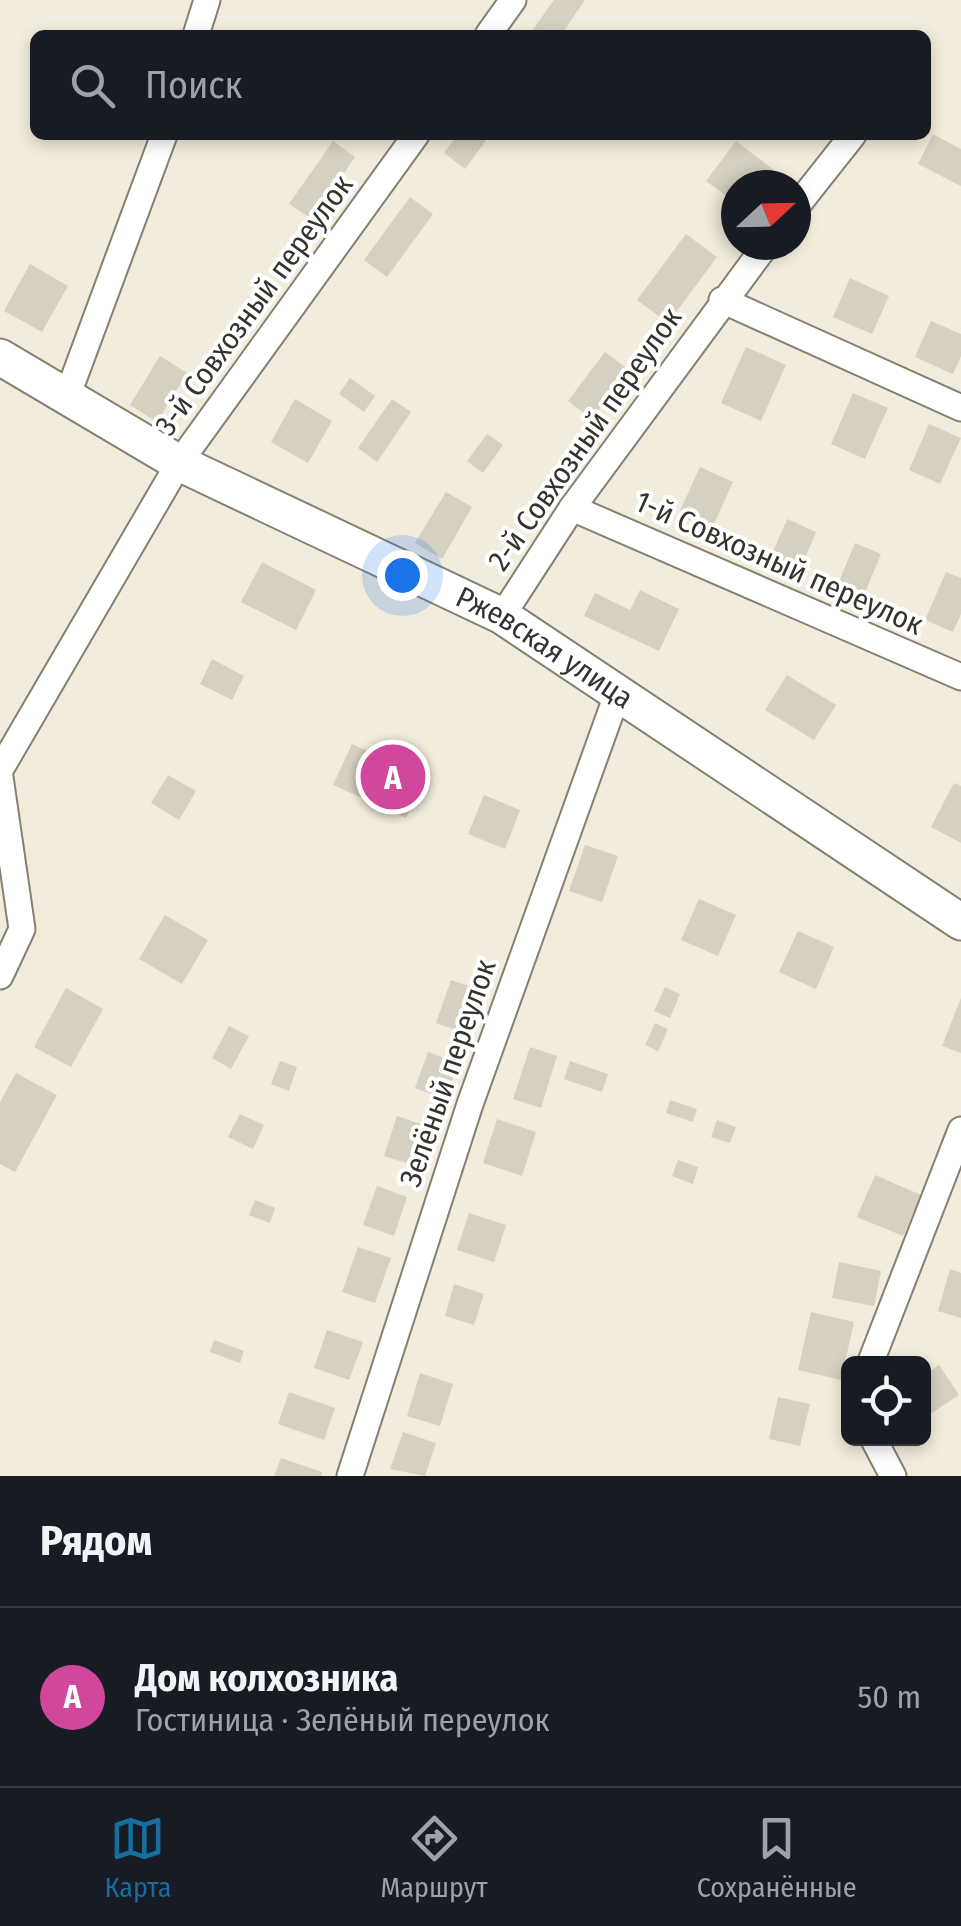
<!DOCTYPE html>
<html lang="ru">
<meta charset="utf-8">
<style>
:root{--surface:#171b24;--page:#20242c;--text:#f1f3f6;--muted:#9ea1a6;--line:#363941;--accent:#176d9d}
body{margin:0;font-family:"Fira Sans Condensed",sans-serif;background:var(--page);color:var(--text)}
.controls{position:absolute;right:30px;bottom:30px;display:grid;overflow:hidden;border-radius:15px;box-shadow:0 5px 15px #0003}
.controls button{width:90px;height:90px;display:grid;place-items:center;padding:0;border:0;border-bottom:2px solid var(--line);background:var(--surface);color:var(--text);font:50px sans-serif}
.compass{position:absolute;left:721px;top:170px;width:90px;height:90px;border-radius:50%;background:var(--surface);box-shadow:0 5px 15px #0003;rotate:68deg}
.you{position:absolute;left:402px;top:575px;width:35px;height:35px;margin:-25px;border:8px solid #fff;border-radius:50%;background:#1a73e8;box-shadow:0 0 0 15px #1a73e833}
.badge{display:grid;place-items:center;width:65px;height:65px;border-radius:50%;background:var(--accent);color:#fff;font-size:32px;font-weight:700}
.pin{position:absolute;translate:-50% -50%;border:5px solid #fff;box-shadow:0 2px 10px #0006}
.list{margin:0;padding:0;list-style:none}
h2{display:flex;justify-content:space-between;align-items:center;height:130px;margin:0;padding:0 40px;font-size:42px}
h2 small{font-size:32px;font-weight:400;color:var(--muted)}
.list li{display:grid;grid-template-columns:65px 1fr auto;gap:30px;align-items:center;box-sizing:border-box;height:180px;padding:0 40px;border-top:2px solid var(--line)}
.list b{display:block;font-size:38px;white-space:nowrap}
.list p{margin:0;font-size:32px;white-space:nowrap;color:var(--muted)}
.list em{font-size:32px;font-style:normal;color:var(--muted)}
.icon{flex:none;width:55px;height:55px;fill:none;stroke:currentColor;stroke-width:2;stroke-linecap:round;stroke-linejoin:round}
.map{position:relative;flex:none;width:961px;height:1476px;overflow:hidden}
.search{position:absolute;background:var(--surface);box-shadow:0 5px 15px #0003;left:30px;right:30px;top:30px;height:110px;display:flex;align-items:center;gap:25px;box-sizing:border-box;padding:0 35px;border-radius:15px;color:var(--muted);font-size:38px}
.sheet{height:310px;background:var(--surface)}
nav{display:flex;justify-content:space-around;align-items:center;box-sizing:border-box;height:140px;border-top:2px solid var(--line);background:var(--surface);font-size:28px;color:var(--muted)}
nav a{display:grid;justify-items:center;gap:5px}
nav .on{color:var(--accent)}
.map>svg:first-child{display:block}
</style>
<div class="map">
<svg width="961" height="1476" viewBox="0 0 961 1476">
<rect width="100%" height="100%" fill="#f2ecdc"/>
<g fill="#d5d0c0">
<polygon points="554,0 585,0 561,35 529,35"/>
<polygon points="933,134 961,149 961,186 918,164"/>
<polygon points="457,135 490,135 465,169 444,153"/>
<polygon points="333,141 355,157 312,219 289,204"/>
<polygon points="736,141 775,171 765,185 736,185 736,203 706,181"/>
<polygon points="410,197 433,214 387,277 364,260"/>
<polygon points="686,234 717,257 668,323 637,300"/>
<polygon points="30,264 68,286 42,332 4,311"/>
<polygon points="850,278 889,296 872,334 833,317"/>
<polygon points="931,321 961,334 961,356 953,374 915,357"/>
<polygon points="746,347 786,365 761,421 721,403"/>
<polygon points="605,352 629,370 592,419 568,401"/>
<polygon points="160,356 187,373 157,422 130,405"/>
<polygon points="350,378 375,396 364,412 339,394"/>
<polygon points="853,393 888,408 865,459 831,444"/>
<polygon points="295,399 332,421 308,463 271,442"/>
<polygon points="392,399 411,412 377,462 358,448"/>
<polygon points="929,424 961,438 940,484 909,470"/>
<polygon points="487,434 503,445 483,473 467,461"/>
<polygon points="700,467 733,482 711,530 678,515"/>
<polygon points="446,492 472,507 442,559 415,543"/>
<polygon points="787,519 816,532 799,572 770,559"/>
<polygon points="855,543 881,554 864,595 838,584"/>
<polygon points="262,562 316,590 296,630 241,602"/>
<polygon points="946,572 961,578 961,614 953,632 925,620"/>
<polygon points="640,590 679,609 659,651 584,616 595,593 630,610"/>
<polygon points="212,659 244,676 232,700 200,684"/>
<polygon points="787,675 836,705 814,740 765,710"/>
<polygon points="352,744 425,776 406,818 333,785"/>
<polygon points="168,775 196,791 179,820 151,803"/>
<polygon points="954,783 961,786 961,843 931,827"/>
<polygon points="484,795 520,810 505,849 468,834"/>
<polygon points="585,845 618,856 602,902 569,891"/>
<polygon points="699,899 736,915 718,956 681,940"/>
<polygon points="165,915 208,940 182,984 139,959"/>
<polygon points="798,931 834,947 816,989 779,972"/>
<polygon points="451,980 480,990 465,1033 436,1023"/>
<polygon points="665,987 680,994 670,1018 654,1011"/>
<polygon points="66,988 103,1009 71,1067 34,1047"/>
<polygon points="961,998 961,1053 942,1046"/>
<polygon points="655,1023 668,1029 658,1051 645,1045"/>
<polygon points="229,1026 249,1036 231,1069 212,1058"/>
<polygon points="530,1047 557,1056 541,1108 513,1099"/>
<polygon points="428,1052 458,1063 446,1099 415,1088"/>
<polygon points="280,1061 297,1067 289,1091 271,1084"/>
<polygon points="570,1061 608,1074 602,1092 564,1079"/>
<polygon points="16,1073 57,1095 15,1172 0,1164 0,1102"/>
<polygon points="670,1100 697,1109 693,1122 666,1113"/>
<polygon points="240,1114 264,1125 253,1149 228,1137"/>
<polygon points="397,1116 435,1129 422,1168 384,1156"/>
<polygon points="497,1119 536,1132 522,1176 483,1163"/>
<polygon points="717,1120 736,1127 730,1143 711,1137"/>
<polygon points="678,1160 698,1167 693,1184 672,1176"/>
<polygon points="875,1175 921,1195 903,1236 857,1217"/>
<polygon points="377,1186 407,1197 394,1236 363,1225"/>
<polygon points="255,1200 275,1208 270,1223 249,1215"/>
<polygon points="469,1213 506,1225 494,1262 457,1250"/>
<polygon points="358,1247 391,1258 375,1303 342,1292"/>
<polygon points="839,1262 881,1271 874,1306 832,1298"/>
<polygon points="950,1269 961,1273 961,1318 938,1311"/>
<polygon points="454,1284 484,1294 474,1325 445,1316"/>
<polygon points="811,1312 854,1322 841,1380 798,1370"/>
<polygon points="327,1330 363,1342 349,1380 314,1368"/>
<polygon points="214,1340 244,1351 240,1363 210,1352"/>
<polygon points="939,1365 959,1395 924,1418 924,1375"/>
<polygon points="420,1373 453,1384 440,1426 407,1416"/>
<polygon points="289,1392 335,1408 324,1440 278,1424"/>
<polygon points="778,1397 810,1404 800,1446 769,1439"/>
<polygon points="403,1432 436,1443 425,1476 390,1469"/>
<polygon points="281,1458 322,1472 321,1476 274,1476"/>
</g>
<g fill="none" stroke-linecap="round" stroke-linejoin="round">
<g stroke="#858071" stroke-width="29">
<g id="street">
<polyline points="196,35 207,0"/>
<polyline points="488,35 513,0"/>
<polyline points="796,207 853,135"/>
<polyline points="722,300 961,408"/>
<polyline points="68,394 164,135"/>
<polyline points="572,508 961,677"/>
<polyline points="502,616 572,508 766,245"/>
<polyline points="0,770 179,463 416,135"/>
<polyline points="0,777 22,929 0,976"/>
<polyline points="870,1364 961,1130"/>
<polyline points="873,1438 893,1476"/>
<polyline points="350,1476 470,1104 617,695"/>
</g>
</g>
<g stroke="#858071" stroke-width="39">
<g id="secondary">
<path id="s1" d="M0,357l179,106 323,153 459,306"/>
</g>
</g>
<use href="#street" stroke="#fff" stroke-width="25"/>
<use href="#secondary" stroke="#fff" stroke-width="35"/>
</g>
<g text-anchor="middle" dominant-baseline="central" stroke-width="8" stroke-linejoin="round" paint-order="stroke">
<g font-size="30" fill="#35332d" stroke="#fff">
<text transform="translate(254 305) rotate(-54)">3-й Совхозный переулок</text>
<text transform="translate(585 439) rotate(-55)">2-й Совхозный переулок</text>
<text transform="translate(779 563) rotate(24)">1-й Совхозный переулок</text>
<text stroke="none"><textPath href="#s1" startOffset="618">Ржевская улица</textPath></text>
<text transform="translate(448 1073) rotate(-71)">Зелёный переулок</text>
</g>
</g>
</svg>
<div class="controls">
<button><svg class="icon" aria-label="locate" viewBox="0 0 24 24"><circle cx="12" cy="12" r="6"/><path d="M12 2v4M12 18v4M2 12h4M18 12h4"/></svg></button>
</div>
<svg class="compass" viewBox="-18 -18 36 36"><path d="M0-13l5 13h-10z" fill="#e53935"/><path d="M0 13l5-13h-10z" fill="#9ea1a6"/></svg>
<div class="you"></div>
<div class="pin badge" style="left:393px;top:777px;background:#d1479c">A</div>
<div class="search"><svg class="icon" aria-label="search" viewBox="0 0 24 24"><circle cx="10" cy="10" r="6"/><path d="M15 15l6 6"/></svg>Поиск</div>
</div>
<section class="sheet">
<h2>Рядом<small></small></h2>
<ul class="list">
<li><span class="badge" style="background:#d1479c">A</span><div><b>Дом колхозника</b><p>Гостиница · Зелёный переулок</p></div><em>50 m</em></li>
</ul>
</section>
<nav>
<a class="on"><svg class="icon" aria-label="map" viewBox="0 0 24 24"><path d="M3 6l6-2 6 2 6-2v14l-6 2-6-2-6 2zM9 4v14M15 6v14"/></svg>Карта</a>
<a><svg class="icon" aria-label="directions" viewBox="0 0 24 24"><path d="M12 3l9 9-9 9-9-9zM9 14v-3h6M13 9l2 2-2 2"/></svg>Маршрут</a>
<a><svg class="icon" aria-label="saved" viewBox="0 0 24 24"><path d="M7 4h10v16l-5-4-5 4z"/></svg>Сохранённые</a>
</nav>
